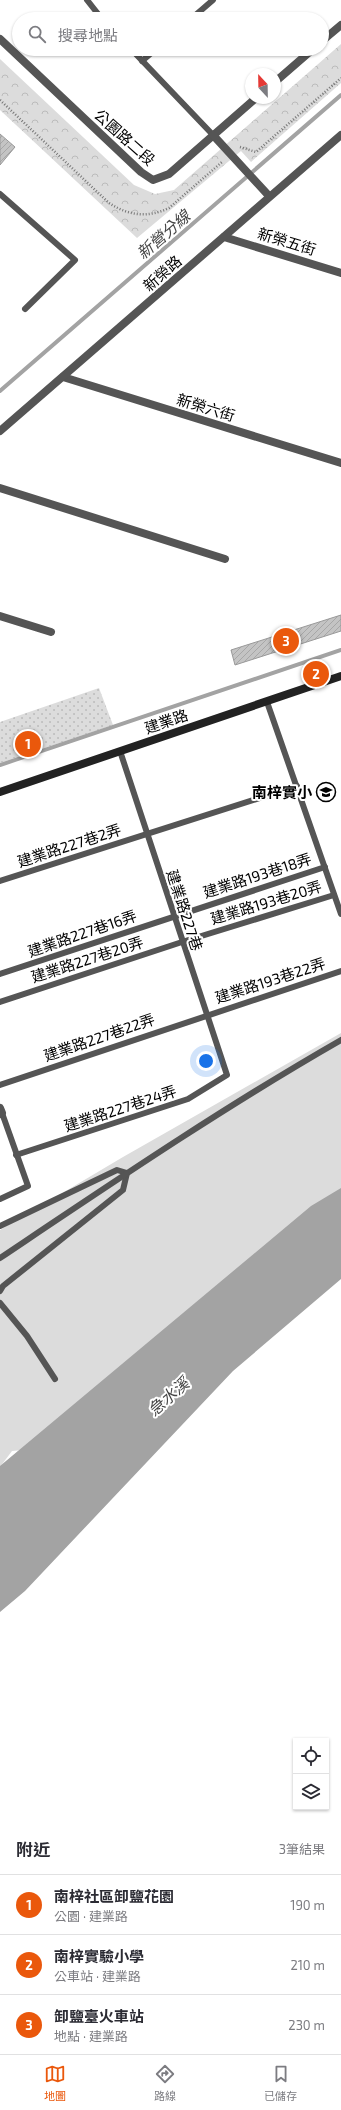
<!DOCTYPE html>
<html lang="zh-TW">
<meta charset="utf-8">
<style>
:root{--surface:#fff;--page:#f7f7f7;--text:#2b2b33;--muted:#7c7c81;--line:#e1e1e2;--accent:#ea580c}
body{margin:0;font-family:"Exo 2","Noto Sans TC",sans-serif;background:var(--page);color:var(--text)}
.controls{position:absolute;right:12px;bottom:12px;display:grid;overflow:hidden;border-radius:0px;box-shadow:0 1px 3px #0004}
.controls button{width:36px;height:36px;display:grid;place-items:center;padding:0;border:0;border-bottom:1px solid var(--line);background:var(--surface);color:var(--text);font:20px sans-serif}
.compass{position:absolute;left:245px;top:68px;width:36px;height:36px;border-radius:50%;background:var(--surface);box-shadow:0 1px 3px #0004;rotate:338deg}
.you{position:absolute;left:206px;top:1061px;width:14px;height:14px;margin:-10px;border:3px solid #fff;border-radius:50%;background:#1a73e8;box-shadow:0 0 0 6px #1a73e833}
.badge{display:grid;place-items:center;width:26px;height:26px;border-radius:50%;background:var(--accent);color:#fff;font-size:13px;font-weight:700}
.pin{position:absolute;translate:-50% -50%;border:2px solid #fff;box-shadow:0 1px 4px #0006}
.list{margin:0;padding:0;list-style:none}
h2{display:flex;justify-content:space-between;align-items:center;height:52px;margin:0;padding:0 16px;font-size:17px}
h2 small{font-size:13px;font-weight:400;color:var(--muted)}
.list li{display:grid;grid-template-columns:26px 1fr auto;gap:12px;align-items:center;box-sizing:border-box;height:60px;padding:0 16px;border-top:1px solid var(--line)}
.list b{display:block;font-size:15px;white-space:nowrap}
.list p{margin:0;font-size:13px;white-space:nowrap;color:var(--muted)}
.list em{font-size:13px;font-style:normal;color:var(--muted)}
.icon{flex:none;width:22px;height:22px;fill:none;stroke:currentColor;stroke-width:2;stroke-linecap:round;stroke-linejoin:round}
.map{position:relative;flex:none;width:341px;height:1822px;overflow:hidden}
.search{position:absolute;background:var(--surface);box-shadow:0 1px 3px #0004;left:12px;right:12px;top:12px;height:44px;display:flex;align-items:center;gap:10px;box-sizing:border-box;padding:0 14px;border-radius:22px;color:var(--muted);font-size:15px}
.sheet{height:232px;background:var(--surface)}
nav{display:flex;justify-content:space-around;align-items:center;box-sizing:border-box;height:56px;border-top:1px solid var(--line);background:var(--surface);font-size:11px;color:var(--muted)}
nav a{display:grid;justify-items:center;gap:2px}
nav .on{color:var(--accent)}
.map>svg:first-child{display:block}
</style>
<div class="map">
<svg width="341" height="1822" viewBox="0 0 341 1822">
<defs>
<pattern id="park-crowns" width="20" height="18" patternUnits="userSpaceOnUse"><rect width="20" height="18" fill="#dcdcdc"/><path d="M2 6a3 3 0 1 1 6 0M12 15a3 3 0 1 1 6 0" fill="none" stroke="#bbb"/></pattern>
<pattern id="garden-dots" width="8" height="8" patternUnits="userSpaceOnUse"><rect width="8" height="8" fill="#dcdcdc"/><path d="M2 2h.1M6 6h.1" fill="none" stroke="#bbb" stroke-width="1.8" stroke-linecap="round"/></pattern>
<pattern id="building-hatch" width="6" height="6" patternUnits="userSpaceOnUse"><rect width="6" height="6" fill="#c4c4c4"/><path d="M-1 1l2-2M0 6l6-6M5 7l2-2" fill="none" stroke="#a7a7a7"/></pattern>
</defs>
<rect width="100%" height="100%" fill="#fff"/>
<polygon fill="#dcdcdc" points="341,1033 341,1220 56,1447 12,1451 0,1467 0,1230 123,1157"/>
<polygon fill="url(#park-crowns)" points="341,44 341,83 251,162 241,151 137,238 0,110 0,59 134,185 155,194 174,190"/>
<polygon fill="url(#garden-dots)" points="99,688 113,725 0,763 0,722"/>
<polygon fill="#a3a3a3" points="341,1188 341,1279 233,1371 25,1591 0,1612 0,1466 311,1206"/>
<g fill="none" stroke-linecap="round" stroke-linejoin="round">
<g stroke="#a3a3a3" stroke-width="4">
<polyline points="0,391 341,95"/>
<polyline points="0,765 341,650"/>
</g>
</g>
<g fill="url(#building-hatch)" stroke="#999">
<polygon points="0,134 15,147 0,165"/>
<polygon points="341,615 341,631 235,665 231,650"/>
</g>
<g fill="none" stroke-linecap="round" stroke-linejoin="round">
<g stroke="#777" stroke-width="2.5" stroke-dasharray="1 2" stroke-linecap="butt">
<path d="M0,100l109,103c20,13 39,15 60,5l53,-46"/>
<polyline points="240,147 256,152 341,78"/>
</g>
<g stroke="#555" stroke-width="6">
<polyline points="87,0 102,19"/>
<polyline points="191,19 213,0"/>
<polyline points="131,49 213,135"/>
<polyline points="142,61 156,49"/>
<polyline points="0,194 75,260 25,309"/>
<polyline points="267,702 341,914"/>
<polyline points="0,881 297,786"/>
<polyline points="0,974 325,867"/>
<polyline points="0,1002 182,942 334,895"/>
<polyline points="0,1085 341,971"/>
<polyline points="16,1155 188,1099 227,1075 120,751"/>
<polyline points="0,1199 28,1186 2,1113"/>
<polyline points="0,1226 117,1170 127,1173 123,1190 3,1286 0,1291"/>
<path d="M0,1258c112,-75 224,-151 341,-218"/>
<polyline points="0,1303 27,1336 55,1379"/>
</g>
<g stroke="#555" stroke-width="8">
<polyline points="0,39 141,172 153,180 169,174 256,98"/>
<polyline points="322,41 341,25"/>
<polyline points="275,82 313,49"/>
<polyline points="213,135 269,196"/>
<polyline points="224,237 341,273"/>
<polyline points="63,377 341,463"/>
<polyline points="0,431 341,135"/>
<polyline points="0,488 225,559"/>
<polyline points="0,616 51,632"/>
<polyline points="0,1108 2,1113 0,1114"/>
</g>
<polyline stroke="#222" stroke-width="8" points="0,792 341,676"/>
</g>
<defs>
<g id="school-ring" transform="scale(1)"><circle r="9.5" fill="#fff" stroke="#000" stroke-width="1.5"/><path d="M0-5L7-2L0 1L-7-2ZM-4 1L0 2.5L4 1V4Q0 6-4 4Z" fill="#000"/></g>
</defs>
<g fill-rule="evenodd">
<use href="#school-ring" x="326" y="792"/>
</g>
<g text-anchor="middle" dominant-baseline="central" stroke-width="4" stroke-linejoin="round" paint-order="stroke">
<g font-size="15" fill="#000" stroke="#fff">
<text transform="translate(125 137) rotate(42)">公園路二段</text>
<text transform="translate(287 241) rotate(17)">新榮五街</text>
<text transform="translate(162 273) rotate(-41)">新榮路</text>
<text transform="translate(206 407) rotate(17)">新榮六街</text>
<text transform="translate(166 721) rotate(-19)">建業路</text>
<text transform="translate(69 845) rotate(-18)">建業路227巷2弄</text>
<text transform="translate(257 875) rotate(-18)">建業路193巷18弄</text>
<text transform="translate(266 902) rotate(-17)">建業路193巷20弄</text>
<text transform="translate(185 910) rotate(72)">建業路227巷</text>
<text transform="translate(82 933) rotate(-19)">建業路227巷16弄</text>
<text transform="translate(87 959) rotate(-18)">建業路227巷20弄</text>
<text transform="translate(270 980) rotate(-18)">建業路193巷22弄</text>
<text transform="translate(99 1037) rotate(-19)">建業路227巷22弄</text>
<text transform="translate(120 1108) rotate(-18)">建業路227巷24弄</text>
</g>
<g font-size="15" font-weight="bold" fill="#000" stroke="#fff" text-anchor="end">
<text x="312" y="792">南梓實小</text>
</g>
<g font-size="16" font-style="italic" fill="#444" stroke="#fff">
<text transform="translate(163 234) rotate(-41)">新營分線</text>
<text transform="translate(168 1396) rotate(-41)">急水溪</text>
</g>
</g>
</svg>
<div class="controls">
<button><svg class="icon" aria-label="locate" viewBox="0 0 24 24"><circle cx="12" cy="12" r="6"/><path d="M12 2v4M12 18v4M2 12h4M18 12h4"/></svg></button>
<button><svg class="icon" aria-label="layers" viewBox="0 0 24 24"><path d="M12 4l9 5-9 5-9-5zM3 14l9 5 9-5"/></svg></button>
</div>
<svg class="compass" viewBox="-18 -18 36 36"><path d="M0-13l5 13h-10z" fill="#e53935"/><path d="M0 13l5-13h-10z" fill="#7c7c81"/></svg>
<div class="you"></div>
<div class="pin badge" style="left:28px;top:744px">1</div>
<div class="pin badge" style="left:316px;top:674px">2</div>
<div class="pin badge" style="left:286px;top:641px">3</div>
<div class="search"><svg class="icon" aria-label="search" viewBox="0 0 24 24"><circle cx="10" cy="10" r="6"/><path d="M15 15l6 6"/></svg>搜尋地點</div>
</div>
<section class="sheet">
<h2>附近<small>3筆結果</small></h2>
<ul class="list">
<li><span class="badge">1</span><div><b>南梓社區卸鹽花園</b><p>公園 · 建業路</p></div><em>190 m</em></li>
<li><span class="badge">2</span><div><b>南梓實驗小學</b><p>公車站 · 建業路</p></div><em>210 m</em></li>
<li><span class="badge">3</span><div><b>卸鹽臺火車站</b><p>地點 · 建業路</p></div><em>230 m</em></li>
</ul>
</section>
<nav>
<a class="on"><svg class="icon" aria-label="map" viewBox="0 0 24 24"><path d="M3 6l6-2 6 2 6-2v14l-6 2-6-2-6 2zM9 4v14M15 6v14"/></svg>地圖</a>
<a><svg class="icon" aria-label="directions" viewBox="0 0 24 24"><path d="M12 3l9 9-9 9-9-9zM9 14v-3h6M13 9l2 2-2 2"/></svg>路線</a>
<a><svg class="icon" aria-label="saved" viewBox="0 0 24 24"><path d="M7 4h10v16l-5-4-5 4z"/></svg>已儲存</a>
</nav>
